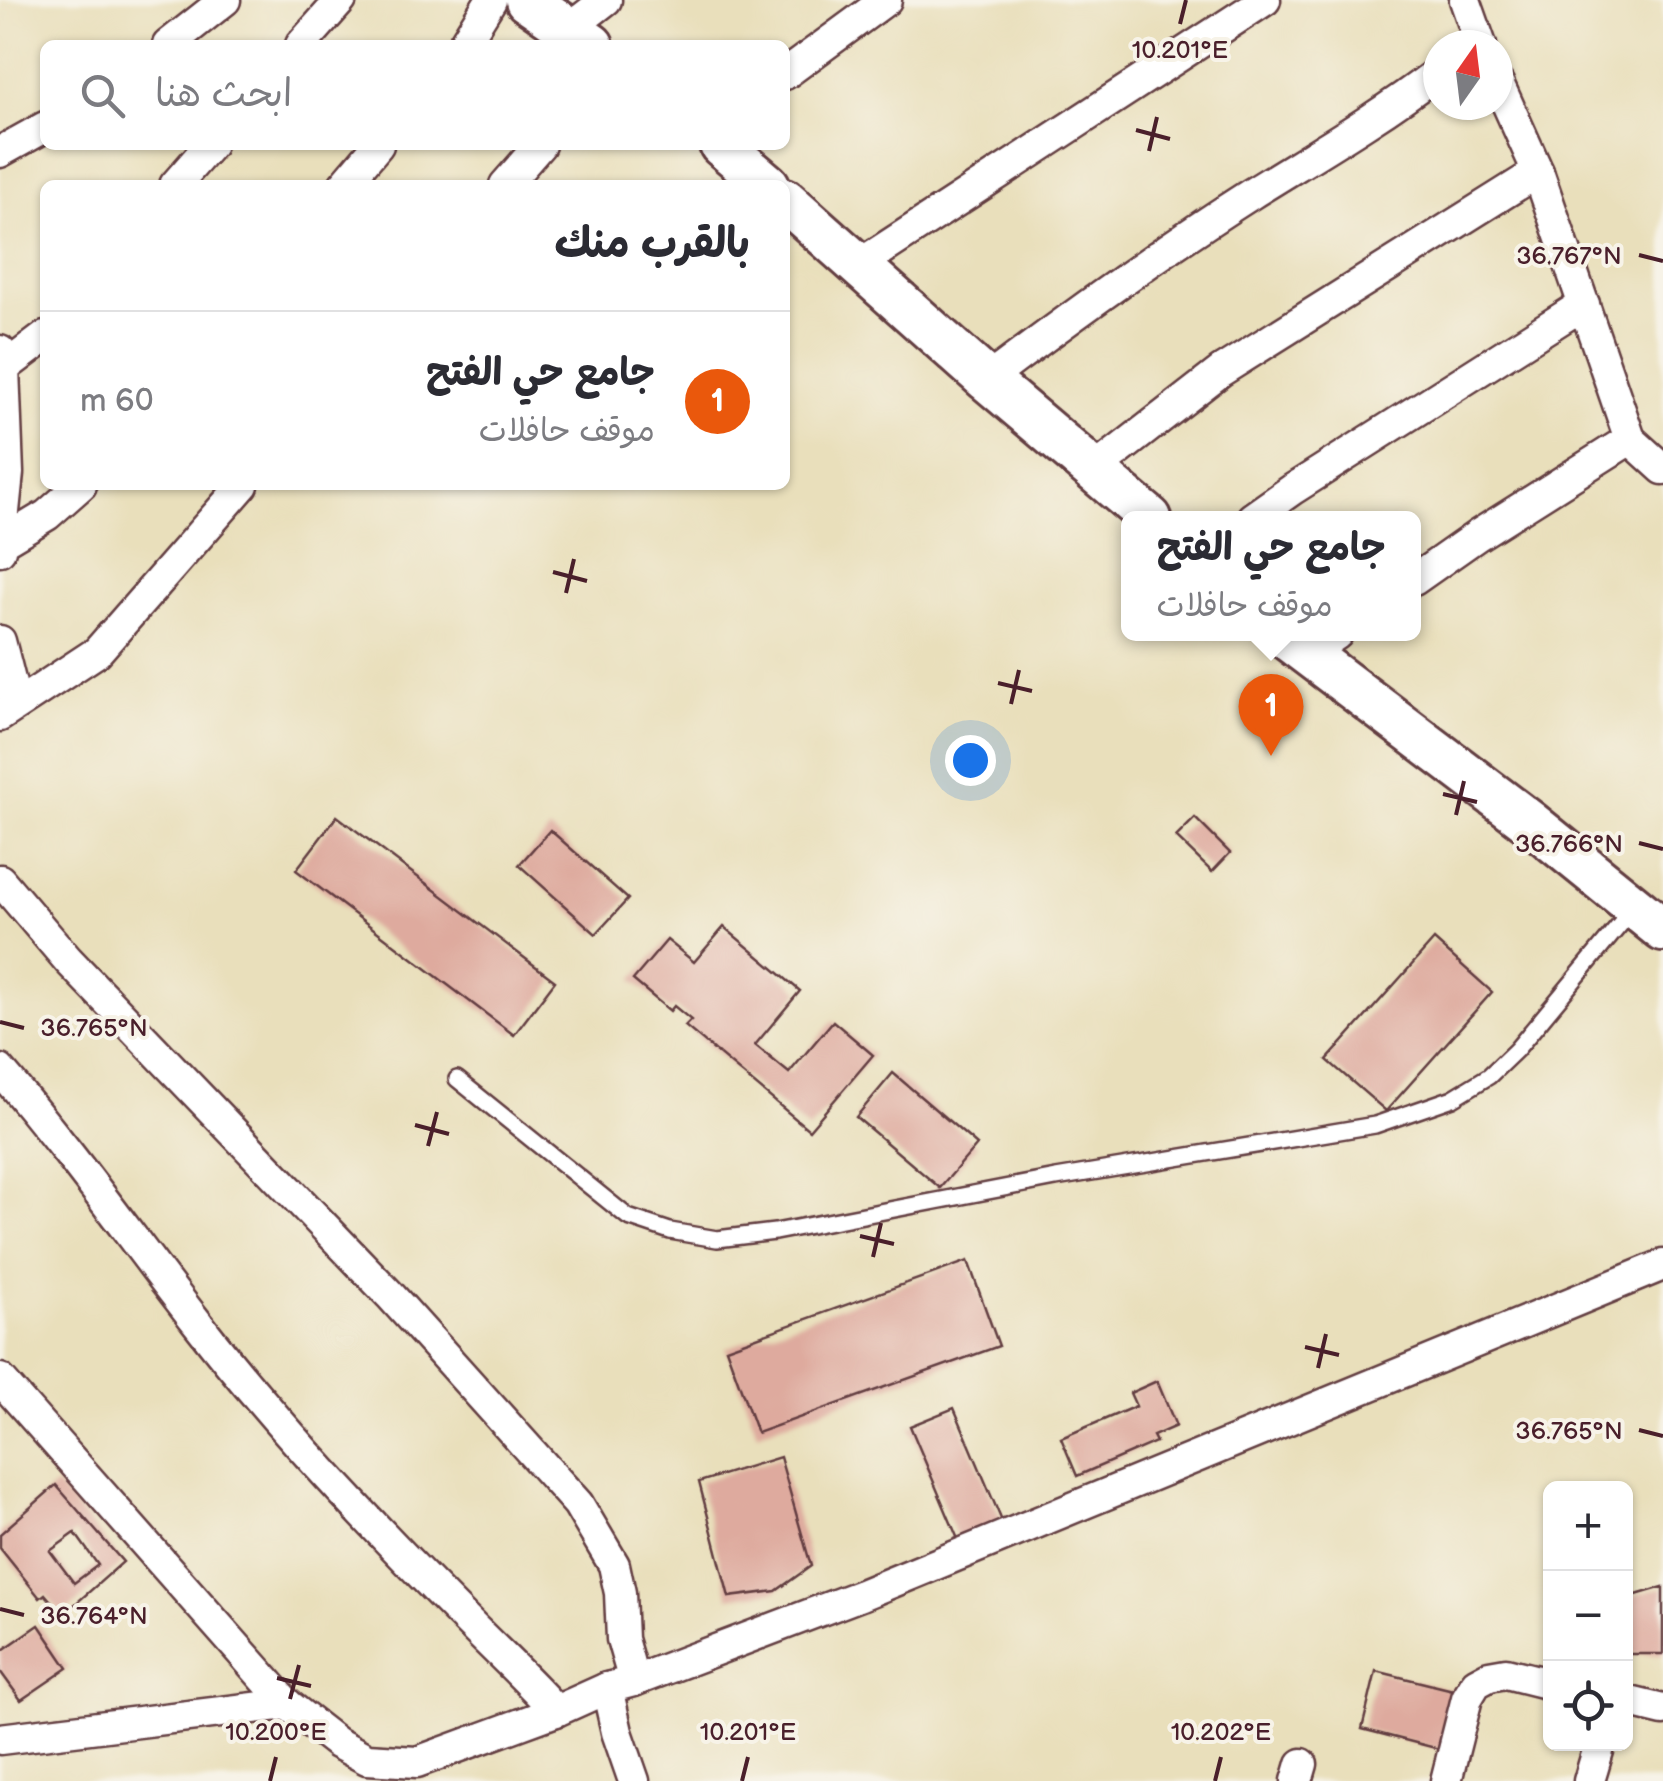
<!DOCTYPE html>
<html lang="ar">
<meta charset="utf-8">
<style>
:root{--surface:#fff;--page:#f7f7f7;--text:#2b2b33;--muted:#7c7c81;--line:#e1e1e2;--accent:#ea580c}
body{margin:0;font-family:"Balsamiq Sans","Playpen Sans Arabic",sans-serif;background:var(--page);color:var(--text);direction:rtl}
.controls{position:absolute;right:30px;bottom:30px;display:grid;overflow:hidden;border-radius:15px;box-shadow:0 2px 8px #0004}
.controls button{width:90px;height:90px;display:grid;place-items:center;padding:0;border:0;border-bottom:2px solid var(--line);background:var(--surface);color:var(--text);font:50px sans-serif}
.compass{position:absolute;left:1423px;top:30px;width:90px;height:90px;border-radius:50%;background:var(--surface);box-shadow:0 2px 8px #0004;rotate:14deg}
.you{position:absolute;left:970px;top:760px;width:35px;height:35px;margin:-25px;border:8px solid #fff;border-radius:50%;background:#1a73e8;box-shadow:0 0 0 15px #1a73e833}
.badge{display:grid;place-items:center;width:65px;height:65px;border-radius:50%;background:var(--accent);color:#fff;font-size:32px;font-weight:700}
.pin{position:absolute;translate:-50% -82px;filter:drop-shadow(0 2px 5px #0008)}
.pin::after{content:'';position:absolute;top:52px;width:35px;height:30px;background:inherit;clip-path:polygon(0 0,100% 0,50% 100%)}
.popup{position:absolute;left:1121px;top:511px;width:300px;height:130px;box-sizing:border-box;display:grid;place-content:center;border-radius:15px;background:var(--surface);filter:drop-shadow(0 2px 8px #0005);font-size:32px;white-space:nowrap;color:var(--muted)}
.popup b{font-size:38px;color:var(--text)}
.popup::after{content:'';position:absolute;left:50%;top:100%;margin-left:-20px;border:20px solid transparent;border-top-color:var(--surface)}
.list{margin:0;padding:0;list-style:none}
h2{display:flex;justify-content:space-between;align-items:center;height:130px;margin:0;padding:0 40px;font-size:42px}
h2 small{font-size:32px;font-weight:400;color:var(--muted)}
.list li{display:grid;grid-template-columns:65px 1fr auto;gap:30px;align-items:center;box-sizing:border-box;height:180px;padding:0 40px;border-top:2px solid var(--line)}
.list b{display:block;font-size:38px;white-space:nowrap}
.list p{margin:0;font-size:32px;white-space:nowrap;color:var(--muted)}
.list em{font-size:32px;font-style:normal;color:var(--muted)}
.icon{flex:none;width:55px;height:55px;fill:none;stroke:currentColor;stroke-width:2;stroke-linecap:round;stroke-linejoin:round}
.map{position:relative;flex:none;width:1663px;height:1781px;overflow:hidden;direction:ltr}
.search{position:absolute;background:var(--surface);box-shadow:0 2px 8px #0004;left:40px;top:40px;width:750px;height:110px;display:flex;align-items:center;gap:25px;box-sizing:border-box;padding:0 35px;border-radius:15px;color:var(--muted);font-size:38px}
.panel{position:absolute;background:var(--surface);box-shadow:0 2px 8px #0004;left:40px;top:180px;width:750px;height:310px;border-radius:15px;direction:rtl}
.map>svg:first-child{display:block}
</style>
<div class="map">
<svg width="1663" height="1781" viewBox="0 0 1663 1781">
<rect width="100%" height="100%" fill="#f7f3e8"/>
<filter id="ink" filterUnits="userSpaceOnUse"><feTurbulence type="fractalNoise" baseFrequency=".01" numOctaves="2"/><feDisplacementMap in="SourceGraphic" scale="20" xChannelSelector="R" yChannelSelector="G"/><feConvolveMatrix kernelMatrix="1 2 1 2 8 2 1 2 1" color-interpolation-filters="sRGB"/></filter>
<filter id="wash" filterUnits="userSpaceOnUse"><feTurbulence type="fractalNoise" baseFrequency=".0048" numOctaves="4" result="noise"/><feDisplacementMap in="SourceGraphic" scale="40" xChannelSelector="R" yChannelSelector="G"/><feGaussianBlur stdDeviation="2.25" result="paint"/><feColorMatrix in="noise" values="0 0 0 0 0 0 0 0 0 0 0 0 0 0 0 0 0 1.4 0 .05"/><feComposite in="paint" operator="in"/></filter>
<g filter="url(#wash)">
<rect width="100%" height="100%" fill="#e9dfbb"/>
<g id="blocks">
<g fill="#deaa9e" fill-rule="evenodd">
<polygon points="337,816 555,981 514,1035 296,870"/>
<polygon points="1195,818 1230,853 1212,872 1176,837"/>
<polygon points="550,830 628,899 596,934 519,865"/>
<polygon points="724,927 800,991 755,1045 789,1073 833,1021 873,1055 809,1130 685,1026 691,1020 674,1006 670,1011 633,980 667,940 694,962"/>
<polygon points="1434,940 1492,992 1386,1111 1327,1060"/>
<polygon points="893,1073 977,1145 940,1188 856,1117"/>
<polygon points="968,1261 999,1346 757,1433 726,1348"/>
<polygon points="1157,1381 1176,1426 1153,1436 1156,1442 1077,1476 1061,1438 1136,1406 1130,1393"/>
<polygon points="954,1408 1007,1533 963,1551 910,1426"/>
<polygon points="780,1457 811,1566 776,1591 729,1597 699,1482"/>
<path d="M56,1485l67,77 -60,53 -18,-21 -5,4 -40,-50v-14zM75,1533l23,32 -24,18 -24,-32z"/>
<polygon points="1663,1587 1663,1654 1626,1654 1626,1598"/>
<polygon points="39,1625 68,1668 21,1700 0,1671 0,1652"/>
<polygon points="1376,1671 1457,1691 1443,1750 1362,1729"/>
</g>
</g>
</g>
<g filter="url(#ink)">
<use href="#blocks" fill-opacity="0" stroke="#623c41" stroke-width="2.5"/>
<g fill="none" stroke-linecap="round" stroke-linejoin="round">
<g stroke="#623c41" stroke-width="20">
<polyline id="lane" points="457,1079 628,1217 670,1231 717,1239 775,1232 1056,1178 1375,1125 1453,1098 1489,1076 1516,1050 1633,909"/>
</g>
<g stroke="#623c41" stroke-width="35">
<g id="street">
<polyline points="1465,0 1481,45"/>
<polyline points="570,28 606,0"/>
<polyline points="168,45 225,0"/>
<polyline points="301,45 341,0"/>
<polyline points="463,45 491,0"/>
<polyline points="785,74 886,0"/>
<polyline points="1498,83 1538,172 1630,439 1663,469"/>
<polyline points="0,152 45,127"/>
<polyline points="175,185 210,145"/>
<polyline points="344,185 378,145"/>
<polyline points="505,185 540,145"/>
<polyline points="860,264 1265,0"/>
<polyline points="0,351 4,368 8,473 0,550"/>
<polyline points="4,368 45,337"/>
<path d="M987,380c86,-65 173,-128 264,-186 64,-40 127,-76 187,-122"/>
<polyline points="1095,469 1221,371 1538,172"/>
<polyline points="1252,518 1293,489 1584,304"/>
<polyline points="2,542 47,515 81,485"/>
<polyline points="1414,580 1478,535 1630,439"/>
<polyline points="0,641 16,704"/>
<polyline points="1306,655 1337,634"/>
<polyline points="0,716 97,652 243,485"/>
<polyline points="0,880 68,960 390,1295 578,1504 614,1565 620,1593 622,1639 634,1681"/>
<path d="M0,1070c93,107 170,226 263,333 67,79 140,154 213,227 27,27 54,52 80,81"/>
<polyline points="0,1379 287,1704 337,1743 367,1759 417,1762 556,1711 607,1688 634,1681 861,1595 1663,1265"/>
<polyline points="607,1688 617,1732 634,1781"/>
<polyline points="1626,1701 1663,1710"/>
<polyline points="0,1739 287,1704"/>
<polyline points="1297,1781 1302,1764"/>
<polyline points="1446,1781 1467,1698 1476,1683 1489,1676 1506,1673 1550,1684"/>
<polyline points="1589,1781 1600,1744"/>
</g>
</g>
<g stroke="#623c41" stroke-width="48">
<g id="secondary">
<polyline points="527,0 592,45"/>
<polyline points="721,145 768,185"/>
<polyline points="785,200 987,380 1150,518"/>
<polyline points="1281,634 1531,823 1663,930"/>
</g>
</g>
<use href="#lane" stroke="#fff" stroke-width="15"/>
<use href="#street" stroke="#fff" stroke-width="30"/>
<use href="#secondary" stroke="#fff" stroke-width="42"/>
</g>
</g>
<path fill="none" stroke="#4a1f2b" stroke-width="4" d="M1180,24l6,-24M1136,130l34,9M1149,151l8,-34M1639,255l24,6M553,572l34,9M566,593l8,-34M998,683l34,8M1011,704l8,-34M1443,794l34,8M1456,815l8,-34M1639,843l24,6M0,1022l24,6M415,1125l34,9M428,1146l9,-34M860,1236l34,8M873,1257l8,-34M1305,1347l34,8M1318,1368l8,-34M1639,1430l24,6M0,1609l24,6M277,1678l34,8M290,1699l9,-34M270,1781l6,-24M742,1781l6,-24M1215,1781l6,-24"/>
<g font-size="25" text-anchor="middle" fill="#4a1f2b" stroke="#f7f3e8" stroke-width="8" stroke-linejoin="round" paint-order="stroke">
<text x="1180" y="58">10.201°E</text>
<text x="1569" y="264">36.767°N</text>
<text x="1569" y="852">36.766°N</text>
<text x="94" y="1036">36.765°N</text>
<text x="1569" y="1439">36.765°N</text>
<text x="94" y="1624">36.764°N</text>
<text x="276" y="1740">10.200°E</text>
<text x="748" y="1740">10.201°E</text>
<text x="1221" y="1740">10.202°E</text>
</g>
</svg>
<div class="controls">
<button>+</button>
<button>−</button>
<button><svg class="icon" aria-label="locate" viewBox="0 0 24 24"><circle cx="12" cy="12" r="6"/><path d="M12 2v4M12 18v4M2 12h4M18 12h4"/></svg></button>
</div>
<svg class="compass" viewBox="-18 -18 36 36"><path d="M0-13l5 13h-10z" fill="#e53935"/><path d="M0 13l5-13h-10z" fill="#7c7c81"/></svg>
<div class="you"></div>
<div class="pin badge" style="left:1271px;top:756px">1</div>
<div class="popup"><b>جامع حي الفتح</b>موقف حافلات</div>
<div class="search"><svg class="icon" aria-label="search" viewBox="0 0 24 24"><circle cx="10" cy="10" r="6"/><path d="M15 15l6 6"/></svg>ابحث هنا</div>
<section class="panel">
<h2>بالقرب منك<small></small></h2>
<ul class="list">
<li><span class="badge">1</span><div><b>جامع حي الفتح</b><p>موقف حافلات</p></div><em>60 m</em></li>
</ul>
</section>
</div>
